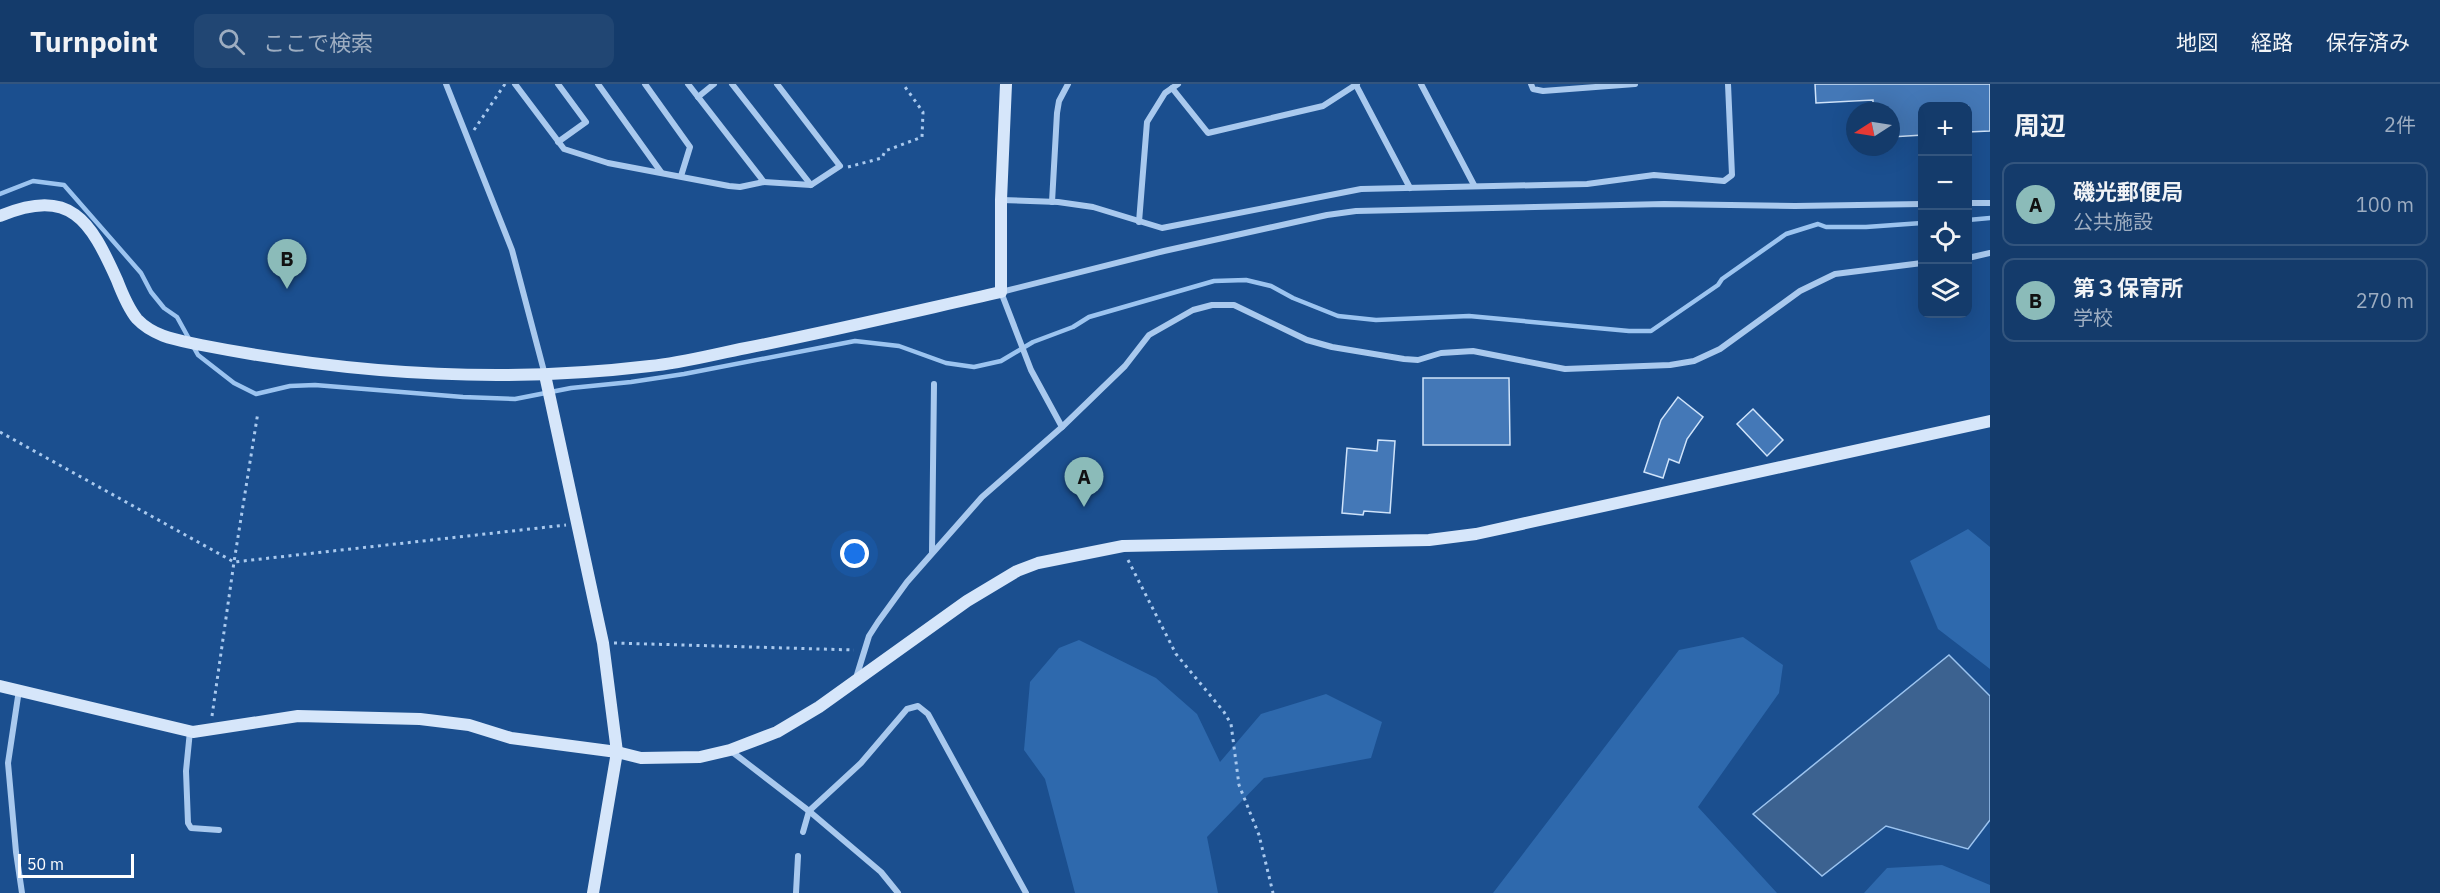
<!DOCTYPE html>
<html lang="ja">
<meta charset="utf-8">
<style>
:root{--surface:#143b6b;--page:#214673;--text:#f1f3f6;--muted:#9dadc1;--line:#33557e;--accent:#8bbbb9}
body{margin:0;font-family:"IBM Plex Sans","Noto Sans JP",sans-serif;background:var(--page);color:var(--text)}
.controls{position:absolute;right:18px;top:18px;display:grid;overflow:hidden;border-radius:12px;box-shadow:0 6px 24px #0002}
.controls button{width:54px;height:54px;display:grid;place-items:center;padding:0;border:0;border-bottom:2px solid var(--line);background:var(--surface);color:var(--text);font:30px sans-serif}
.compass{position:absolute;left:1846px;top:18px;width:54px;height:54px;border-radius:50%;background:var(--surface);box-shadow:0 6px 24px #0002;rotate:258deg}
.scale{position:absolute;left:18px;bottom:15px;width:116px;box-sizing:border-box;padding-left:6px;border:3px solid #fff;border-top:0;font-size:16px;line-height:21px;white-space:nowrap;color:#fff;-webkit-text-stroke:4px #1b4f8f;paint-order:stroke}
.you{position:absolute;left:855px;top:470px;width:21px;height:21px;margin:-15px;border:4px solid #fff;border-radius:50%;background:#1a73e8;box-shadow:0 0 0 9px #1a73e833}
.badge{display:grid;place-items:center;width:39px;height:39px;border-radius:50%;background:var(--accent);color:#111;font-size:20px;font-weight:700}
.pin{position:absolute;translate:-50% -50px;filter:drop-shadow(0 2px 3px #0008)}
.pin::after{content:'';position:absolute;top:32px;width:21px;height:18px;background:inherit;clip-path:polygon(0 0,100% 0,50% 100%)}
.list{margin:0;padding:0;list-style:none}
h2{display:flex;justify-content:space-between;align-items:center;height:78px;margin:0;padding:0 24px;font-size:26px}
h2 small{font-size:20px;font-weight:400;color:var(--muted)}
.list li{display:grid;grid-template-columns:39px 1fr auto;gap:18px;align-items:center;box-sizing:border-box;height:84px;margin:0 12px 12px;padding:0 12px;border:2px solid var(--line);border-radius:12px}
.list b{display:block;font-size:22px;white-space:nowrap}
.list p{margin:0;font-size:20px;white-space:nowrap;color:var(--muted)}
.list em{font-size:20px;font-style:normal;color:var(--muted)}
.icon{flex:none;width:33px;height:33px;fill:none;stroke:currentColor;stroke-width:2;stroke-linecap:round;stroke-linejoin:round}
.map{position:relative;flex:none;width:1990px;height:809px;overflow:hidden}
header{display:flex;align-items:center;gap:36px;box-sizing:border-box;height:84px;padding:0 30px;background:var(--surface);border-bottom:2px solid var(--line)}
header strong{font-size:28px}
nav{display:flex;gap:33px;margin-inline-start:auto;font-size:21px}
.search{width:420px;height:54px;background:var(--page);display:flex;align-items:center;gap:15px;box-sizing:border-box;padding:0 21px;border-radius:12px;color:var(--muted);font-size:22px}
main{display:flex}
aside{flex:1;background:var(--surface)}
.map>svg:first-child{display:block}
</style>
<header>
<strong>Turnpoint</strong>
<div class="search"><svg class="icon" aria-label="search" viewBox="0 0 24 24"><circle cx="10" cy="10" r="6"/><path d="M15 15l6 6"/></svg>ここで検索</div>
<nav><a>地図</a><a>経路</a><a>保存済み</a></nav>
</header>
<main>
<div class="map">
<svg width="1990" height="809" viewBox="0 0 1990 809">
<rect width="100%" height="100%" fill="#1b4f8f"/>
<g fill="#2e69ad">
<polygon points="1968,445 1990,463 1990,585 1938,545 1910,477"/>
<polygon points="1743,553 1783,581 1779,609 1698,723 1777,809 1493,809 1679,566"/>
<polygon points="1079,556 1156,594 1197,630 1220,678 1261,630 1326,610 1382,638 1371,674 1264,694 1207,753 1218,809 1075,809 1045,695 1024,666 1030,598 1059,564"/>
<polygon points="1942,781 1990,801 1990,809 1864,809 1887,784"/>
</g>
<polygon fill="#3c6290" stroke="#9cc4f0" stroke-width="1.5" points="1949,571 1990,612 1990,736 1968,765 1886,742 1822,792 1753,730"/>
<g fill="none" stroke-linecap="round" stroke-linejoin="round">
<g stroke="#9cc4f0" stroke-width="4.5">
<polyline points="0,110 33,97 64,101 141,189 151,208 164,224 177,233 198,271 234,299 256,310 290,302 315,301 463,313 515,315 571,304 631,298 684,290 855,257 899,262 946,279 974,283 1001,277 1033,258 1073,243 1089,233 1214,197 1246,196 1271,202 1293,214 1338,232 1376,236 1469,232 1629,247 1651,247 1718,201 1722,195 1786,150 1818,140 1826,143 1866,143 1922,139"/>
<polyline points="1968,136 1990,134"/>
</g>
</g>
<g fill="#4478b7" stroke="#cfe3fa" stroke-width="1.5">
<polygon points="1815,0 1990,0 1990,47 1968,48 1968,22 1923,22 1923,51 1891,53 1891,27 1873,27 1873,16 1816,19"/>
<polygon points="1423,294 1509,294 1510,361 1423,361"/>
<polygon points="1678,313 1703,333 1687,355 1679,379 1669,375 1663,394 1644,388 1661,336"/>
<polygon points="1753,325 1783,356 1767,372 1737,340"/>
<polygon points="1378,356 1395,357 1390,429 1364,427 1363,431 1342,429 1347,364 1377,367"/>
</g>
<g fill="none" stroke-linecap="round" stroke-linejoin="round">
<g stroke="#a9c9ee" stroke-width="3" stroke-dasharray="3 4.5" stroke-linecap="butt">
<polyline points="474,46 505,0"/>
<polyline points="848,83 882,74 885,67 922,53 923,28 903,0"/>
<polyline points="0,348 234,478 566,441"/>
<polyline points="1128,476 1176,570 1224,628 1231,640 1239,701 1259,751 1273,809"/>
<polyline points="614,559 854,566"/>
<polyline points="212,632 234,478 258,328"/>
</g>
<g stroke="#a9c9ee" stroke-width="6">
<polyline points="446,0 512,166 545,291"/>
<polyline points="515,0 564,65 608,79 729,102 740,103 764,98 688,0"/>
<polyline points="558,0 586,38 558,58"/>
<polyline points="598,0 661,88"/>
<polyline points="645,0 690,63 681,92"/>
<polyline points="732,0 811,101"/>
<polyline points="1421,0 1474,101"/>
<polyline points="1531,0 1533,5 1543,7 1635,0"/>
<polyline points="1356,1 1410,104"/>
<polyline points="1172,4 1208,49 1323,22 1357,0"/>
<polyline points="698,13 714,0"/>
<polyline points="764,98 811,101 840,82 777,0"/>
<polyline points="1001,116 1058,118 1093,123 1162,144 1361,105 1587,100 1654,91 1724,97 1732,91 1728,0"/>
<polyline points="1052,118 1057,29 1059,17 1068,0"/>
<polyline points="1968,119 1990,119"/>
<polyline points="1139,138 1147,38 1165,9 1178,0"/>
<polyline points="1968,174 1990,169"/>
<polyline points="1062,343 1031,286 1001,208 1164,167 1327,131 1356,127 1664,120 1795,122 1922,120"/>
<polyline points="932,468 934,300"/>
<polyline points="856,594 869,552 878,538 907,498 982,413 1062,343 1125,282 1149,251 1193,226 1212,221 1234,221 1307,256 1332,263 1404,275 1418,276 1441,269 1473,267 1565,285 1670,281 1694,277 1720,265 1800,207 1835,190 1922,179"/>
<polyline points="19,606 8,679 16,768 22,809"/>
<polyline points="190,647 186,687 188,739 191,744 219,746"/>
<polyline points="731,667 809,727 881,788 898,809"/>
<polyline points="803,748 809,727 861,679 907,625 918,622 928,630 1026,809"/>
<polyline points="796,809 798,772"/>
</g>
<g stroke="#d6e6fa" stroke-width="12">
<path d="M0,132c71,-29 90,4 117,64 5,13 11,28 20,39 17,18 41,21 64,26 148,29 299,39 449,21 32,-3 65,-12 96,-18 86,-17 170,-37 255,-56v-92l5,-116"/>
<polyline points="545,291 603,559 617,668 593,809"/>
<polyline points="0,602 193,648 298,632 420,635 469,641 511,654 617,668 641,674 700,673 730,666 777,648 819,623 967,517 1017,487 1038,479 1123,462 1429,456 1476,450 1990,337"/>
</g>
</g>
</svg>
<div class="controls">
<button>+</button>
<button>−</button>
<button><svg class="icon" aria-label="locate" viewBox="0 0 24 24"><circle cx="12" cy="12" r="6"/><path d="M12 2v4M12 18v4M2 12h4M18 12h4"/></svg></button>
<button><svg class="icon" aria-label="layers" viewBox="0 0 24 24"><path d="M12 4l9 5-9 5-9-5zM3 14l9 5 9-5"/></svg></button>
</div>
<svg class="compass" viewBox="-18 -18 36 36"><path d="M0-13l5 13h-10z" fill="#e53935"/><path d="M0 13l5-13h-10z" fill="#9dadc1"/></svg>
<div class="scale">50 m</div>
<div class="you"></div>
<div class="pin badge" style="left:1084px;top:423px">A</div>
<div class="pin badge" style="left:287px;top:205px">B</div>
</div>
<aside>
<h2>周辺<small>2件</small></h2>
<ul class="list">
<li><span class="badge">A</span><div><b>磯光郵便局</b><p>公共施設</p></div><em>100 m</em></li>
<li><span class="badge">B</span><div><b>第３保育所</b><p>学校</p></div><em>270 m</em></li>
</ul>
</aside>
</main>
